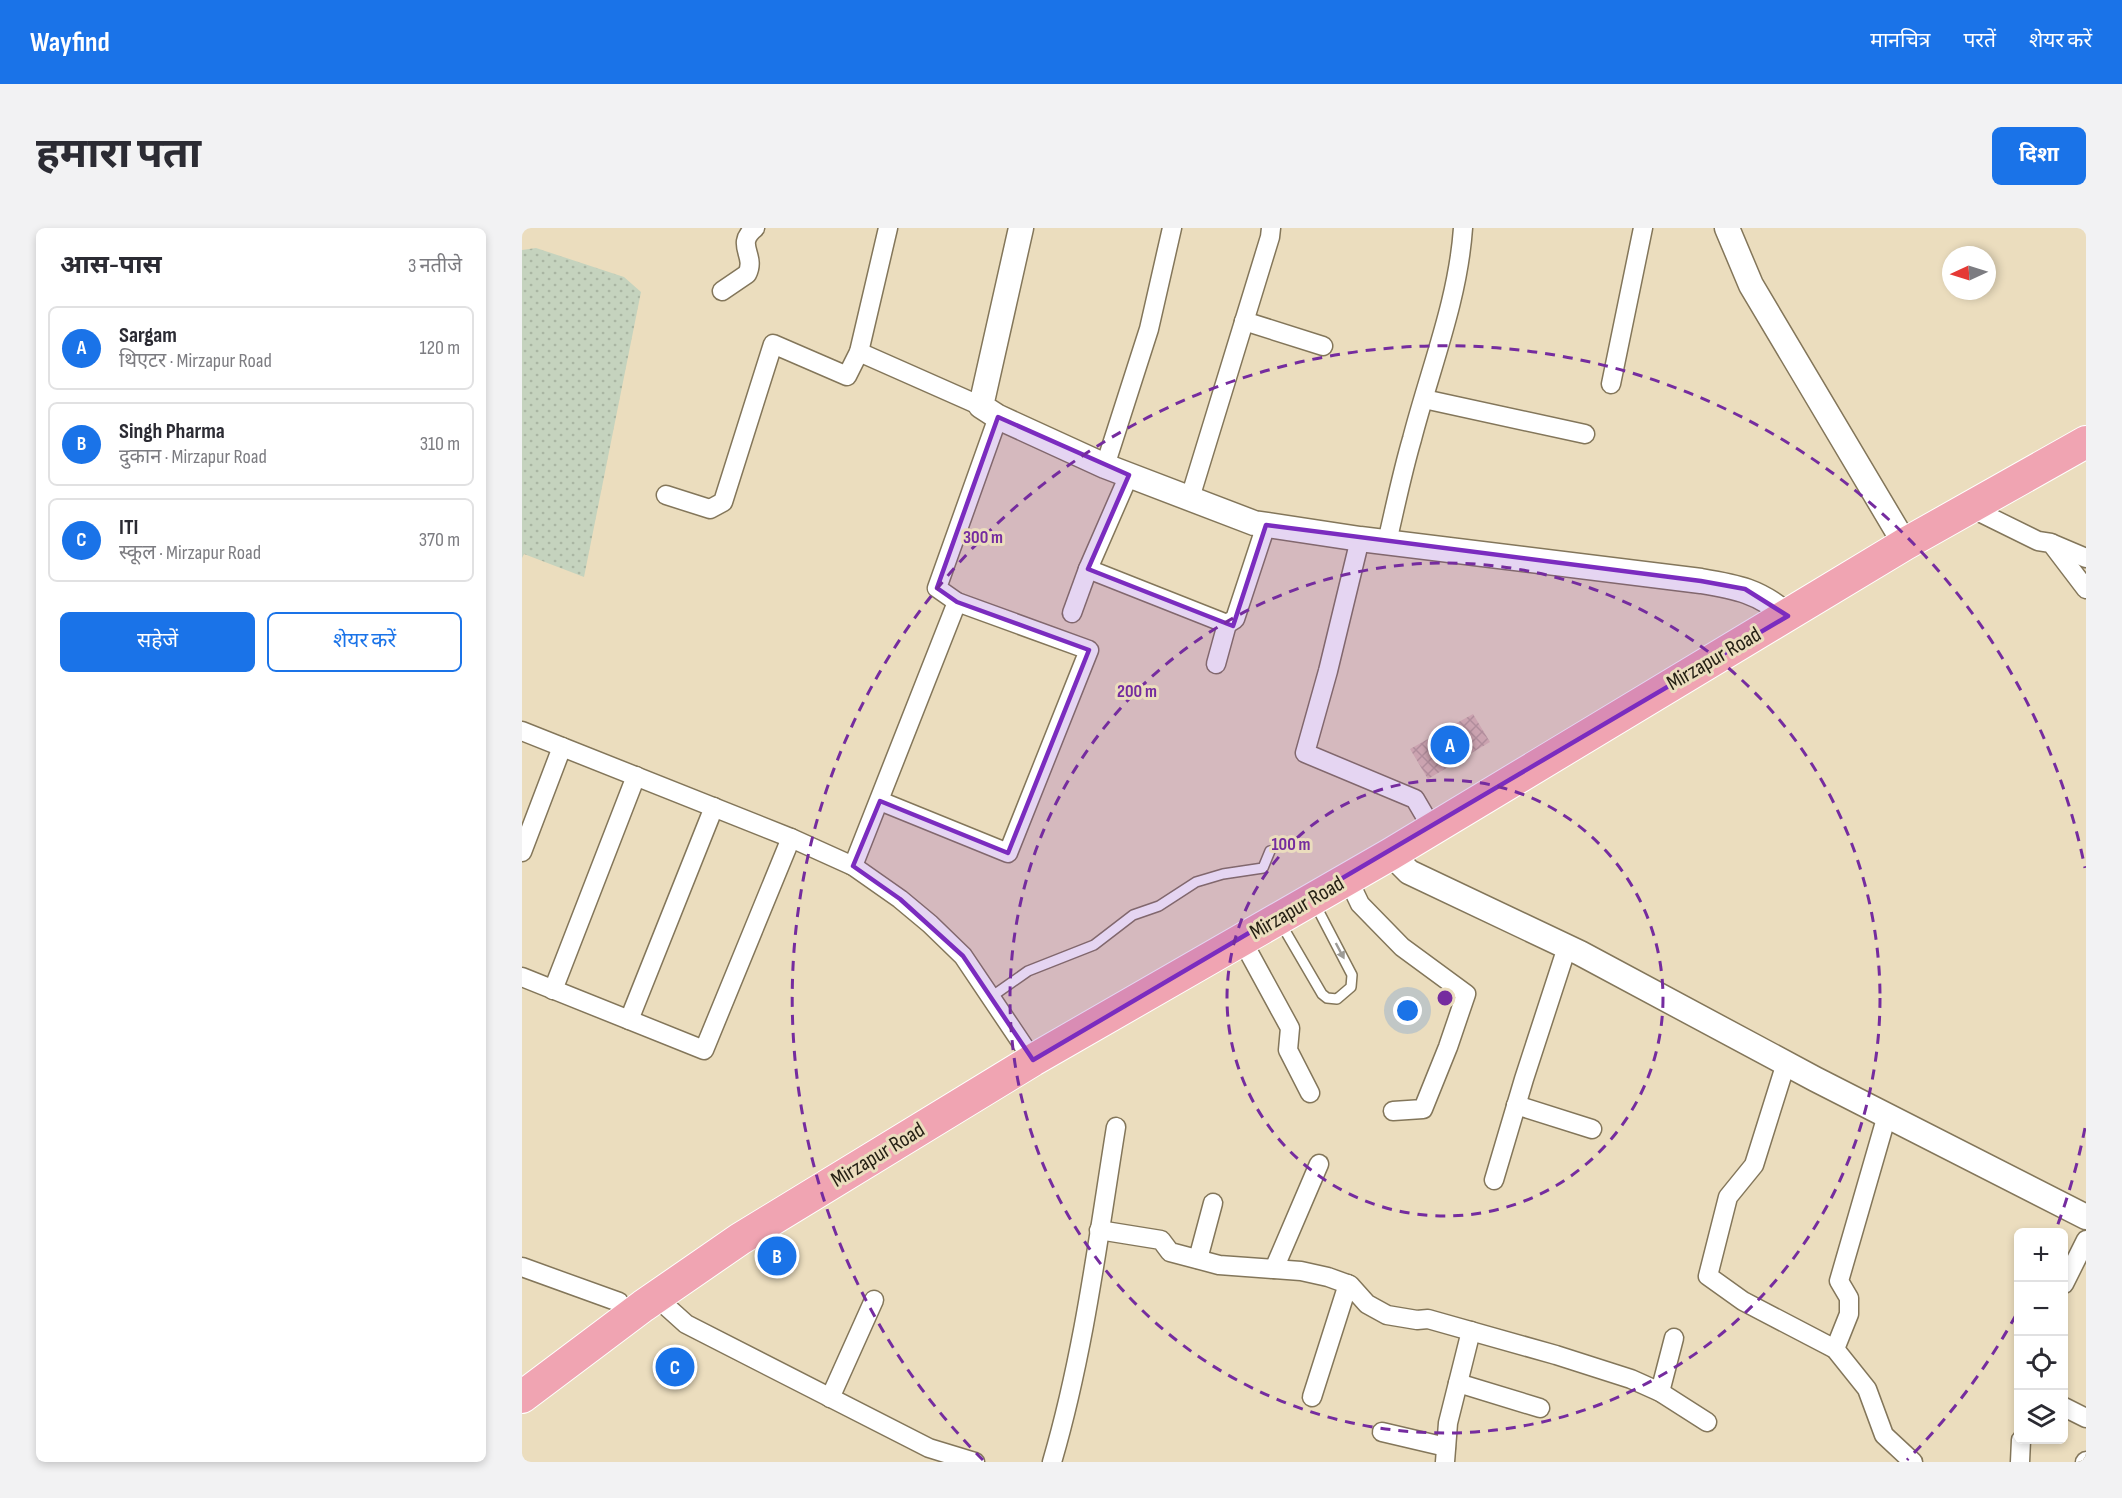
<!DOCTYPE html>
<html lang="hi">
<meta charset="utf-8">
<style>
:root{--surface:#fff;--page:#f2f2f3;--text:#2b2b33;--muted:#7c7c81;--line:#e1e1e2;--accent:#1a73e8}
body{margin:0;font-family:"Sofia Sans Condensed","Noto Sans Devanagari",sans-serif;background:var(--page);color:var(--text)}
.controls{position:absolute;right:18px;bottom:18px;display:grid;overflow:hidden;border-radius:9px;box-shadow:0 3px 9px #0003}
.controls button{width:54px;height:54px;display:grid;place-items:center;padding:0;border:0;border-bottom:2px solid var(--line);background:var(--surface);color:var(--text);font:30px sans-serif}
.compass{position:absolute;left:1420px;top:18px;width:54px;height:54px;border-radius:50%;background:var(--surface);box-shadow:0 3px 9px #0003;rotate:266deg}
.you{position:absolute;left:886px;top:783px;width:21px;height:21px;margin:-15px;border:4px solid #fff;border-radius:50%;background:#1a73e8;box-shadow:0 0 0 9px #1a73e833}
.badge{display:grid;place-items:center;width:39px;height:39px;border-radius:50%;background:var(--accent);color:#fff;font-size:20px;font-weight:700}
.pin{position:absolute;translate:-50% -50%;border:3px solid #fff;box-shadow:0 2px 6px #0006}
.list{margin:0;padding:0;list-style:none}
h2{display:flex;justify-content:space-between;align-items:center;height:78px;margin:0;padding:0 24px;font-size:26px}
h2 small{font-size:20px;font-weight:400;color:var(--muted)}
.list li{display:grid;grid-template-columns:39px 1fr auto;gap:18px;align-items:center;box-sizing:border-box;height:84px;margin:0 12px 12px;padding:0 12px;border:2px solid var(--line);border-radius:9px}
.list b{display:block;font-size:22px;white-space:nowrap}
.list p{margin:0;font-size:20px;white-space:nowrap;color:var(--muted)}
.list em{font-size:20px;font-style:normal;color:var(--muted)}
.actions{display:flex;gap:12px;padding:18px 24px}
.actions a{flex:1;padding:14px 0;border:2px solid var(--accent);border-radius:9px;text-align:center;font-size:21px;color:var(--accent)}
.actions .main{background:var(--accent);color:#fff}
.icon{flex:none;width:33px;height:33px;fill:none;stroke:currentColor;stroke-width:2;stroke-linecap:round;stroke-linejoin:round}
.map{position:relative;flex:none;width:1564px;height:1234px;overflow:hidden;border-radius:9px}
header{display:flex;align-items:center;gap:36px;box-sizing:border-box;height:84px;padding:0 30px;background:var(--accent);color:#fff}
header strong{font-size:28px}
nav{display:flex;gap:33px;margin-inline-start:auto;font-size:21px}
.intro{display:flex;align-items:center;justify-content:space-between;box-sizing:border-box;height:144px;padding:0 36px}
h1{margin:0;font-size:42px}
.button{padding:15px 27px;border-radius:9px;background:var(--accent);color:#fff;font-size:21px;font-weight:700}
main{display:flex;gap:36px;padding:0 36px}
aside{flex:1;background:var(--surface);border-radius:9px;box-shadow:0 3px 9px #0003}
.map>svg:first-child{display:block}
</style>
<header>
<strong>Wayfind</strong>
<nav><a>मानचित्र</a><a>परतें</a><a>शेयर करें</a></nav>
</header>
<div class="intro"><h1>हमारा पता</h1><a class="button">दिशा</a></div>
<main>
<aside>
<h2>आस-पास<small>3 नतीजे</small></h2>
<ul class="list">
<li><span class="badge">A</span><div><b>Sargam</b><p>थिएटर · Mirzapur Road</p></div><em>120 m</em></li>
<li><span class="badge">B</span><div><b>Singh Pharma</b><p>दुकान · Mirzapur Road</p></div><em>310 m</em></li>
<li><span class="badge">C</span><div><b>ITI</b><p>स्कूल · Mirzapur Road</p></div><em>370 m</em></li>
</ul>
<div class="actions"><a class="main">सहेजें</a><a>शेयर करें</a></div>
</aside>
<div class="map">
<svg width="1564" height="1234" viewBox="0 0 1564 1234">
<defs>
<pattern id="grass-dots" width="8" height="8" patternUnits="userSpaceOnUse" patternTransform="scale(1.5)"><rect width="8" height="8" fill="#c5d3be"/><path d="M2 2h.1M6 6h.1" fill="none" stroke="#a9b5a2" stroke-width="1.8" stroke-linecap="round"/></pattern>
<pattern id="building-cross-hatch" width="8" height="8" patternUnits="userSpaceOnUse" patternTransform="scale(1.5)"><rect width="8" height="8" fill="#dfc1ad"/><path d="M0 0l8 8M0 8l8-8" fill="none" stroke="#bfa694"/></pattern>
</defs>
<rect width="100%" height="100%" fill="#ebddbe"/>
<polygon fill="url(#grass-dots)" points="14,20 102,49 119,64 62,349 2,326 0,330 0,22"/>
<polygon fill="url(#building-cross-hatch)" points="951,486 968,514 906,551 888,521"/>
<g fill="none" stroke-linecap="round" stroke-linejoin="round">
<g stroke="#83765a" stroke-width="12">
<g id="lane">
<polyline points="758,694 800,766 805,770 815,771 829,759 830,747 793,676"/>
<polyline points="469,769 506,743 572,717 611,687 637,678 674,654 701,646 741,640 748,623"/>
</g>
</g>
<g stroke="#83765a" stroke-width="21">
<g id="street">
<path d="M200,63l25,-17c10,-19 -13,-29 8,-46"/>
<polyline points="722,93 801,118"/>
<polyline points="337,124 459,178"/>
<polyline points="1089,156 1121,0"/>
<polyline points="902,171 1063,206"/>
<polyline points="583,238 627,101 650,0"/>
<polyline points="607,247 566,341 705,396 713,391 744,297"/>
<polyline points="144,267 188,281 201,274 251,116 325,148 337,124 366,0"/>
<polyline points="668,270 748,9 749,0"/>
<polyline points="1449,280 1516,313 1529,315 1564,361"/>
<polyline points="838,311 806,443 783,525 893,571 910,600"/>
<path d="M865,314c8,-34 15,-69 25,-103 18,-70 46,-138 51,-211"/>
<polyline points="1531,316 1564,330"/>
<polyline points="550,385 566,341"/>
<polyline points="694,436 705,396"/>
<polyline points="0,503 269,610 331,638 378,671 408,696 441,728 511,832"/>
<polyline points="358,573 486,625 567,422 435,374 415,360 476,189"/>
<polyline points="0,624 40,519"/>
<polyline points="331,638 435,374"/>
<polyline points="826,651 838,676 880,719 944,766 926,819 901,881 871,883"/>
<polyline points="720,712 768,800 766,822 788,865"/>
<polyline points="0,749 182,822 269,610"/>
<polyline points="31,762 114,548"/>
<polyline points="107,792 192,579"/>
<polyline points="1264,835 1232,937 1206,969 1186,1048 1221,1073 1313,1121 1345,1161 1362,1207 1391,1234"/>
<polyline points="994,877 1070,901"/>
<polyline points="972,952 1002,851 1045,719"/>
<polyline points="577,1002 639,1012 648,1024 697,1037 779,1043 806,1049 828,1057 845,1076 865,1087 895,1092 906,1091 1034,1127 1109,1151 1138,1164 1185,1194"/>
<polyline points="676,1031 691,975"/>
<polyline points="0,1039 97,1074"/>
<polyline points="752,1041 797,936"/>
<polyline points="1542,1056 1564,1012"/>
<polyline points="134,1069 164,1096 407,1220 453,1234"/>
<polyline points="1313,1121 1327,1086 1327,1070 1317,1053 1365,887"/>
<polyline points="936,1155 1018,1180"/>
<polyline points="1138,1164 1152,1110"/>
<polyline points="790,1169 826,1056"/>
<polyline points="308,1170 352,1072"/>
<polyline points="1542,1179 1564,1190"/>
<polyline points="860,1204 924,1219"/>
<path d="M530,1234c32,-109 46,-223 64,-335"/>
<polyline points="923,1234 926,1195 949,1103"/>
<polyline points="1498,1234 1499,1212"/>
<polyline points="1563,1234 1564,1233"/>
</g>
</g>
<g stroke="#83765a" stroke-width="27">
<g id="secondary">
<path d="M499,0l-40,178 17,11 107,49 149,57 106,16 341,42c36,6 58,10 87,35"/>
<polyline points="1205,0 1229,57 1383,316"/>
<polyline points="869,626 887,644 1058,725 1293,851 1564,989"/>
</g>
</g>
<g stroke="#fff" stroke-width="34">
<polyline id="highway" points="0,1169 121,1078 218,1011 511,832 869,626 1383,316 1564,214"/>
</g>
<use href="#lane" stroke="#fff" stroke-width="9"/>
<use href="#street" stroke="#fff" stroke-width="18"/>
<use href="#secondary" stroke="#fff" stroke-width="24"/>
<use href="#highway" stroke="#f0a4b2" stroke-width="32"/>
</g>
<defs><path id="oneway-solid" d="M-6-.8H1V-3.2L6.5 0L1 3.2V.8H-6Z" transform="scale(1.5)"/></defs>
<use fill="#9d9b96" href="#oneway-solid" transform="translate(818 723) rotate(62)"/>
<path fill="#7b2cbf" fill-opacity="0.2" stroke="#7b2cbf" stroke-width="4.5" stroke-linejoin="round" d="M476,189l131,58 -41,94 145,57 33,-101 435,56 44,8 43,27 -755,444 -70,-104 -63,-57 -47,-33 27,-65 128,52 81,-203 -132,-48 -20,-14z"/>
<g fill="none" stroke="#752c9f" stroke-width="3" stroke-dasharray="10 8">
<circle cx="923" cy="770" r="218"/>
<circle cx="923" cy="770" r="435"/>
<path d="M1563 900A653 653 0 0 1 1533 1004M1494 1087A653 653 0 0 1 1385 1232M461 1232A653 653 0 1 1 1563 640"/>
</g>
<g text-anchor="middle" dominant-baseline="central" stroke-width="6" stroke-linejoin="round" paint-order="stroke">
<g font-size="22" fill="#262115" stroke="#ebddbe">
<text transform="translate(1192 431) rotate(-30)">Mirzapur Road</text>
<text transform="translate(775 680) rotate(-30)">Mirzapur Road</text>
<text transform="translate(356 927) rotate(-31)">Mirzapur Road</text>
</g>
</g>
<circle cx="923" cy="770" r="9" fill="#752c9f" stroke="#ebddbe" stroke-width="3"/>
<g font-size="18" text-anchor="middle" font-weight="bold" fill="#752c9f" stroke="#ebddbe" stroke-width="6" stroke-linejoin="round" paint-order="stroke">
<text x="461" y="315">300 m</text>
<text x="615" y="469">200 m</text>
<text x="769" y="622">100 m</text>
</g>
</svg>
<div class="controls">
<button>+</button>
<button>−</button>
<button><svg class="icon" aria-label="locate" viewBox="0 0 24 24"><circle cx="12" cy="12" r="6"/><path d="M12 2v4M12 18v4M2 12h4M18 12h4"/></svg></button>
<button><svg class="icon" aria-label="layers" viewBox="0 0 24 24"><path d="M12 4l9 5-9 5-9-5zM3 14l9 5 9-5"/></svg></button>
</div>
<svg class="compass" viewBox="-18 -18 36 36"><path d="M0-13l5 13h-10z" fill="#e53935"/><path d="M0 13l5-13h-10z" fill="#7c7c81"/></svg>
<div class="you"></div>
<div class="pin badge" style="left:928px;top:517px">A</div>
<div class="pin badge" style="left:255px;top:1028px">B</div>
<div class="pin badge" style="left:153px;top:1139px">C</div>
</div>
</main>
